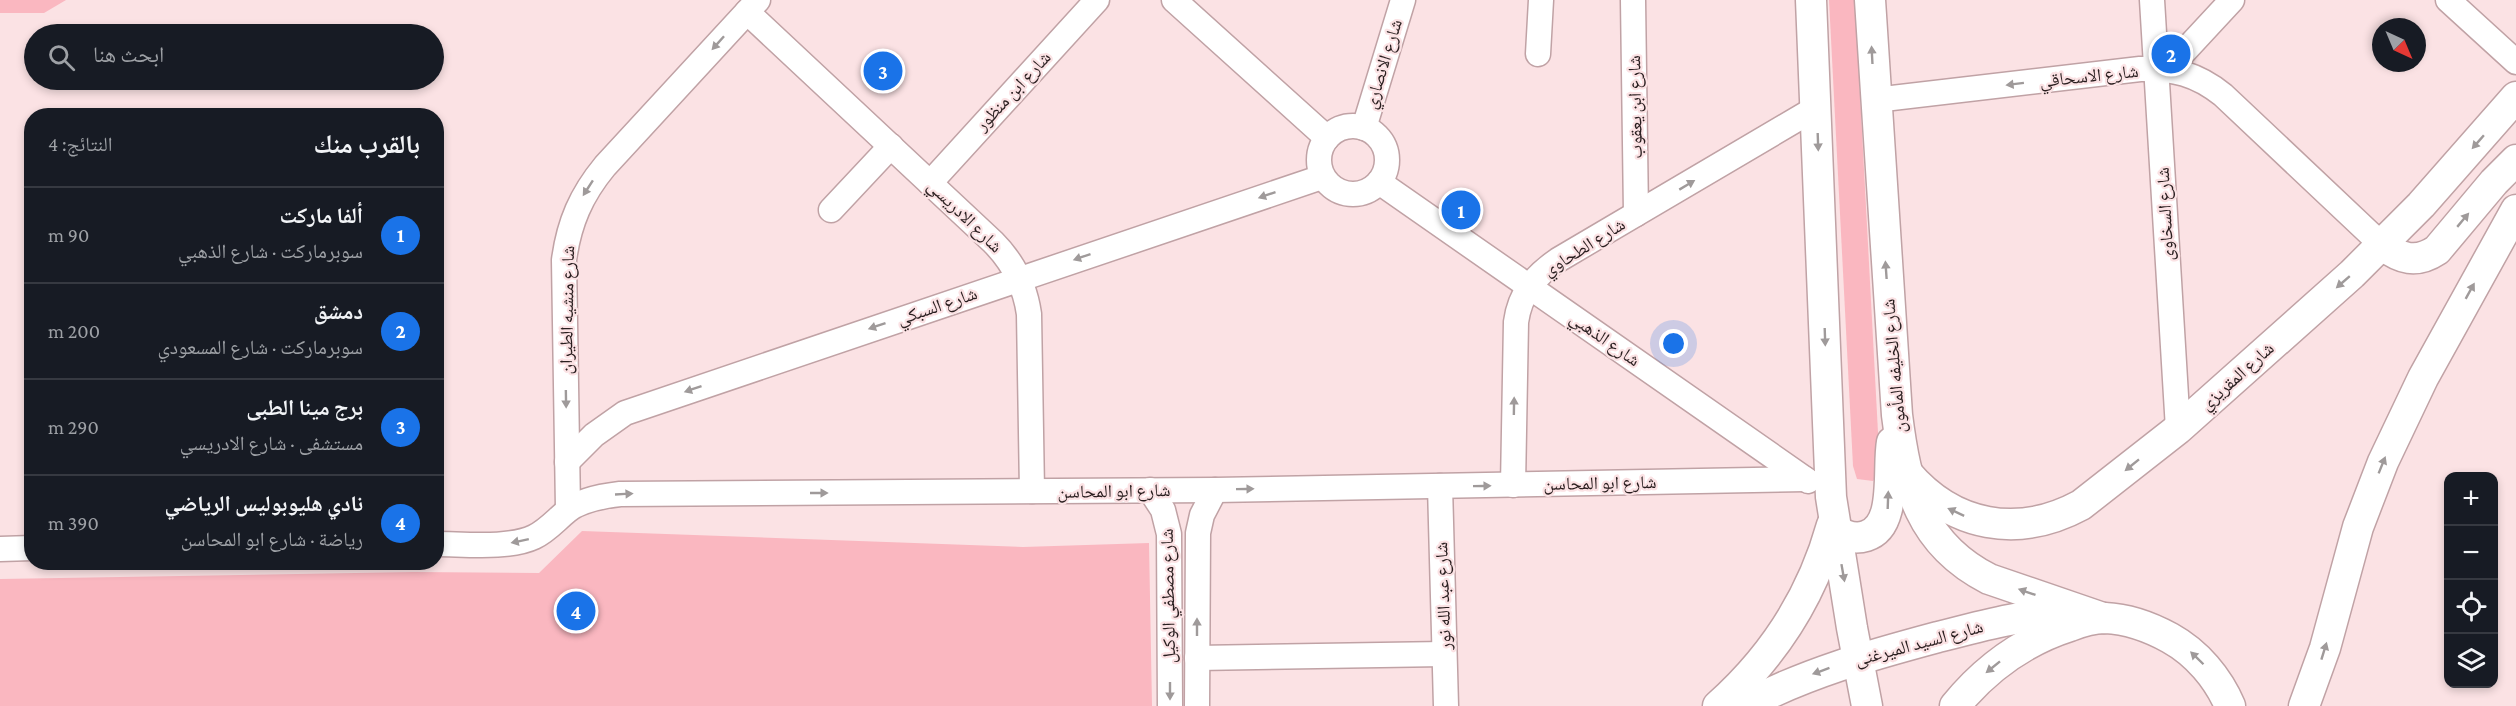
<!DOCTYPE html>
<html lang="ar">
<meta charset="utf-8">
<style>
:root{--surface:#171b24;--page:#20242c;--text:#f1f3f6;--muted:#9ea1a6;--line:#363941;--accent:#1a73e8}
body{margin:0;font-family:"Crimson Pro","Noto Naskh Arabic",serif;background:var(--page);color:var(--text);direction:rtl}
.controls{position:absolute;right:18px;bottom:18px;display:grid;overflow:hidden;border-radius:12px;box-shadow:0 3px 9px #0003}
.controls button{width:54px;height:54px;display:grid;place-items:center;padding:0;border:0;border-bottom:2px solid var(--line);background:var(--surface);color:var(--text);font:30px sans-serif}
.compass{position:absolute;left:2372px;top:18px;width:54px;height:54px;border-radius:50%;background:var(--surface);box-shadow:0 3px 9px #0003;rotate:136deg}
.you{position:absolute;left:1674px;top:344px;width:21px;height:21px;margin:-15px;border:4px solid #fff;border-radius:50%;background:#1a73e8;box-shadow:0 0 0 9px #1a73e833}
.badge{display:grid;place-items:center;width:39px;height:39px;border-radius:50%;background:var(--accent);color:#fff;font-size:20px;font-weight:700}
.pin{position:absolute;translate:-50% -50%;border:3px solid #fff;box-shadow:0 2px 6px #0006}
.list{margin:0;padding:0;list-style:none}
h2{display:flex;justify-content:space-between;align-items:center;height:78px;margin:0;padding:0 24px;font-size:26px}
h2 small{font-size:20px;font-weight:400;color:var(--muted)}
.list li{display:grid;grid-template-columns:39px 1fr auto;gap:18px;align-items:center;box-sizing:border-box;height:96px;padding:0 24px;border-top:2px solid var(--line)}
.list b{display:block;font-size:22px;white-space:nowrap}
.list p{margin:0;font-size:20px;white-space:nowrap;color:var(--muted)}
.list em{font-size:20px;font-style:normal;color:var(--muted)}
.icon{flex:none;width:33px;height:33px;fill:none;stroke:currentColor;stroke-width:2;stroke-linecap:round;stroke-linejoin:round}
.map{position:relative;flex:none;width:2516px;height:706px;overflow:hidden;direction:ltr}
.search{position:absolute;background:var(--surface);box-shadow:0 3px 9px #0003;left:24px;top:24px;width:420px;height:66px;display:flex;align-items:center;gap:15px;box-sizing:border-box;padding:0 21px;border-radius:33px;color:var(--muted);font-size:22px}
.panel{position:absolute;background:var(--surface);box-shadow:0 3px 9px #0003;left:24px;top:108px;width:420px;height:462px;border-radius:24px;direction:rtl}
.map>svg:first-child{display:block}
</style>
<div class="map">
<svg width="2516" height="706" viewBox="0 0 2516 706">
<rect width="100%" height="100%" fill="#fbe2e4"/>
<g fill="#fab7c0">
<polygon points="0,0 66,0 44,13 0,13"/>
<polygon points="1829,0 1855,0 1880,470 1873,481 1857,479 1853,466"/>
<polygon points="582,531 1023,547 1149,543 1152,706 0,706 0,579 413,572 539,573"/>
</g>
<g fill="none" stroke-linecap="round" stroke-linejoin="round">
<g stroke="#c0a2a5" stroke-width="27">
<g id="minor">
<polyline points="1174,0 1327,138"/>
<polyline points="1633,0 1636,214"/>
<polyline points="2152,0 2178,429"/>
<polyline points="2448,0 2516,62"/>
<path d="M747,12l246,230c21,21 32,44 36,72l3,177"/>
<polyline points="1538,54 1541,0"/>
<polyline points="2168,69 2232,0"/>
<path d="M1875,100l265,-31c33,-1 57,5 83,26l159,150"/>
<circle cx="1353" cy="160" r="34"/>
<polyline points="1364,128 1403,0"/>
<polyline points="1379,182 1808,481"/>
<polyline points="930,183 1097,0"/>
<polyline points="831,210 891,146"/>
<polyline points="567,462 594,435 625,413 1322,177"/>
<path d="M1513,485l3,-163c4,-29 19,-46 42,-62l258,-152"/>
<polyline points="1440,486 1446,706"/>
<polyline points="1150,490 1163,510 1169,534 1170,706"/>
<path d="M568,509l-4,-249c5,-37 17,-65 41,-94l153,-166"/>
<path d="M436,544c28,0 73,5 98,-7 13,-6 22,-17 33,-26 13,-11 36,-15 53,-17l595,-4 590,-11"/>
<polyline points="0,549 32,548"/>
<polyline points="1197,658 1444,654"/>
<polyline points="1197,706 1198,533 1202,515 1215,490"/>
</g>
</g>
<g stroke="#c0a2a5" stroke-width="33">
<g id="major">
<polyline points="1811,0 1831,497 1852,628 1867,706"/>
<path d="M1870,0l27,415c9,71 23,129 92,164l114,39"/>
<path d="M2382,245c19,14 34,19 55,5l57,-68 22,-22"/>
<path d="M1907,473c46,54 111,66 174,32l97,-76 174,-155 69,-69 95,-108"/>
<path d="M1835,529c9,7 19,11 31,7 32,-10 21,-67 26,-94"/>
<path d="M1718,706c56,-50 94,-109 114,-181"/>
<path d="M1744,706c62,-33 127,-51 194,-69 45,-11 88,-25 135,-22"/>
<path d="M1955,706c31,-38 68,-65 115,-80 10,-4 24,-8 35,-8 23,1 45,9 65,20 27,15 48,40 60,68"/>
<polyline points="2304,706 2325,648 2358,527 2383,462 2423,378 2516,210"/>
</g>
</g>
<use href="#minor" stroke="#fff" stroke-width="24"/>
<use href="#major" stroke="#fff" stroke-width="30"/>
</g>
<defs><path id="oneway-solid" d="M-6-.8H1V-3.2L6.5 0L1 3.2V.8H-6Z" transform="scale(1.5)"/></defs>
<g fill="#9f9a9a">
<use href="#oneway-solid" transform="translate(718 43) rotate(132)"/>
<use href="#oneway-solid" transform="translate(1872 55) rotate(-93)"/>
<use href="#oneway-solid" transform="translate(2015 84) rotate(173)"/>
<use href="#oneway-solid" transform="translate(1818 142) rotate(88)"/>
<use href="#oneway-solid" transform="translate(2478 142) rotate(131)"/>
<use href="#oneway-solid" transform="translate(1687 185) rotate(-31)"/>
<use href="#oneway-solid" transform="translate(588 188) rotate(123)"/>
<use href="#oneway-solid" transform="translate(1267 195) rotate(161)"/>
<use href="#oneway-solid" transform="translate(2463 220) rotate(-50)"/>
<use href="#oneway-solid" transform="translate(1082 257) rotate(161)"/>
<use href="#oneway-solid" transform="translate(1886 270) rotate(-94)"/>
<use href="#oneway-solid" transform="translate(2343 282) rotate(139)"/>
<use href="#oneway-solid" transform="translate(2470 291) rotate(-61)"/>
<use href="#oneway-solid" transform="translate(877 326) rotate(161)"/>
<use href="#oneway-solid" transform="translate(1825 337) rotate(88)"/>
<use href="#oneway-solid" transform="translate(693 389) rotate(161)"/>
<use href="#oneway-solid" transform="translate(566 399) rotate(89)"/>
<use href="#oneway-solid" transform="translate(1514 406) rotate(-89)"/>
<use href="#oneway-solid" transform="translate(2132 465) rotate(141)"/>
<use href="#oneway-solid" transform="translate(2382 465) rotate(-68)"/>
<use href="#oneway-solid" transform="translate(1482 486) rotate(-1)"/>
<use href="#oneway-solid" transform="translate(1245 489) rotate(-1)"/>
<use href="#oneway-solid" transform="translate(819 493)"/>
<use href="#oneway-solid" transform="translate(624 494) rotate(-3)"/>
<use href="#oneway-solid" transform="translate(1888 500) rotate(-88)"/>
<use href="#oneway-solid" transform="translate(1956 512) rotate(-155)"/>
<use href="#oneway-solid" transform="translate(520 541) rotate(168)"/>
<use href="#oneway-solid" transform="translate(1843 573) rotate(80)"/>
<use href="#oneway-solid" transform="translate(2027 592) rotate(-161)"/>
<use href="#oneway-solid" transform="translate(1197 627) rotate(-90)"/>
<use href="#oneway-solid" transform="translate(2324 651) rotate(-73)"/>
<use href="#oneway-solid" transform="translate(2197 658) rotate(-136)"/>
<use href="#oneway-solid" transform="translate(1993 667) rotate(141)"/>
<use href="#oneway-solid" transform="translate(1821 671) rotate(160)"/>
<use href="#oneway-solid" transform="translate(1170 691) rotate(90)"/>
</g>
<g text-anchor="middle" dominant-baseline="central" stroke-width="4.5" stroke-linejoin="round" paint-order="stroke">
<g font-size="18" fill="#291e1f" stroke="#fbe2e4">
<text transform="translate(1383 64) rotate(-73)">شارع الانصاري</text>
<text transform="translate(2089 76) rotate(-6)">شارع الاسحاقي</text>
<text transform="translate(1013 91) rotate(-47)">شارع ابن منظور</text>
<text transform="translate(1635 107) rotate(-91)">شارع ابن يعقوب</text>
<text transform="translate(2165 214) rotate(-93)">شارع السخاوى</text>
<text transform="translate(965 216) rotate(44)">شارع الادريسي</text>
<text transform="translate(1584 247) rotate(-32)">شارع الطحاوي</text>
<text transform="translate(937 306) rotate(-19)">شارع السبكي</text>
<text transform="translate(567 310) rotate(-89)">شارع منشيه الطيران</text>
<text transform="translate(1605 339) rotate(35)">شارع الذهبي</text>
<text transform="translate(1894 366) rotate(-95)">شارع الخليفه المأمون</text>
<text transform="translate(2237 376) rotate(-42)">شارع المقريزي</text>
<text transform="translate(1600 483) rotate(-1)">شارع ابو المحاسن</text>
<text transform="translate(1114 491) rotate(-1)">شارع ابو المحاسن</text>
<text transform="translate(1168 596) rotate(-91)">شارع مصطفي الوكيل</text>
<text transform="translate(1443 596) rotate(-92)">شارع عبد الله نور</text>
<text transform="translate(1919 643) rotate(-15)">شارع السيد الميرغنى</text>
</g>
</g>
</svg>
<div class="controls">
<button>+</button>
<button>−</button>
<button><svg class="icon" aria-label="locate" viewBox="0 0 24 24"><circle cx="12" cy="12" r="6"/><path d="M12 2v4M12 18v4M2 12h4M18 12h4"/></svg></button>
<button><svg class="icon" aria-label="layers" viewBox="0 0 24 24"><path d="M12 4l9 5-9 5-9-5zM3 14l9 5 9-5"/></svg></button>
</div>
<svg class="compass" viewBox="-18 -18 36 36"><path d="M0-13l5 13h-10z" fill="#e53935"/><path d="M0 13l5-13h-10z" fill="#9ea1a6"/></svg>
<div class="you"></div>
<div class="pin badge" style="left:1461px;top:210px">1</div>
<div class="pin badge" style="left:2171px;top:54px">2</div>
<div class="pin badge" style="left:883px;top:71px">3</div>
<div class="pin badge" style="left:576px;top:611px">4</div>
<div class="search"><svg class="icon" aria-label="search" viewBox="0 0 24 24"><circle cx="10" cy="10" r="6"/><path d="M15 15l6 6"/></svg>ابحث هنا</div>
<section class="panel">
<h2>بالقرب منك<small>النتائج: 4</small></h2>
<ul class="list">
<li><span class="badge">1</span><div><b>ألفا ماركت</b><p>سوبرماركت · شارع الذهبي</p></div><em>90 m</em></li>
<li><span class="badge">2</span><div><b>دمشق</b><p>سوبرماركت · شارع المسعودي</p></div><em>200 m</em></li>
<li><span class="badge">3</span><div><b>برج مينا الطبى</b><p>مستشفى · شارع الادريسي</p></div><em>290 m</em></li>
<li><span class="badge">4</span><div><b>نادي هليوبوليس الرياضي</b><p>رياضة · شارع ابو المحاسن</p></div><em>390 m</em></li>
</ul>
</section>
</div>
